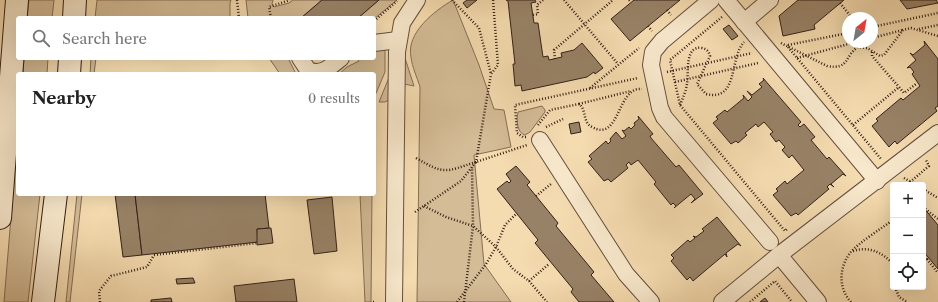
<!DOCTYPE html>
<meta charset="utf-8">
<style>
:root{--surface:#fff;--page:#f6f6f6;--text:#222;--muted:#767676;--line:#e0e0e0}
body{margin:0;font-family:"Libre Caslon Text",serif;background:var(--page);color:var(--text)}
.controls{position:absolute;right:12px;bottom:12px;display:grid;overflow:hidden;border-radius:4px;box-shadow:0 4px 16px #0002}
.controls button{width:36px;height:36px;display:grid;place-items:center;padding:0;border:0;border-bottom:1px solid var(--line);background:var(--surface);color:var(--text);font:20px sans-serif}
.compass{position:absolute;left:842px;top:12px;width:36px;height:36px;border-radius:50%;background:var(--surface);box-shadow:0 4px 16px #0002;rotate:31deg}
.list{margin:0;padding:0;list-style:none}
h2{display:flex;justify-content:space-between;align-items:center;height:52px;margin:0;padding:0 16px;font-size:17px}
h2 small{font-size:13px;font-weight:400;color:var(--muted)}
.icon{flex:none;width:22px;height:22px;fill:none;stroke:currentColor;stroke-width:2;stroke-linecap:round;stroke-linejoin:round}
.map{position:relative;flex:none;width:938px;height:302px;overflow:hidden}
.search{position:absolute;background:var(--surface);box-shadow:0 4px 16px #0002;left:16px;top:16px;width:360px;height:44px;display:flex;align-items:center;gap:10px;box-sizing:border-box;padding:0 14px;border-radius:4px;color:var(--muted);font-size:15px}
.panel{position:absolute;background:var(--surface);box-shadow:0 4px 16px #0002;left:16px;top:72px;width:360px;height:124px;border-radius:4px}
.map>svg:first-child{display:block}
</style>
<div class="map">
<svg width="938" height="302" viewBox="0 0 938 302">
<rect width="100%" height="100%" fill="#f5dcb0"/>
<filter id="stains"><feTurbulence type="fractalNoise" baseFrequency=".005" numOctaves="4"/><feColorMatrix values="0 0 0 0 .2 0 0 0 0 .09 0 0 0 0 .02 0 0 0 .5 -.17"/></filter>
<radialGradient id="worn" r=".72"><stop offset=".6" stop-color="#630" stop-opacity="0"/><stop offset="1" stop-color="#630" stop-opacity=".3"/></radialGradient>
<g fill="#d4bc96" stroke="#846e57">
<polygon points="29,0 54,0 52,18 27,18"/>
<polygon points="97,0 231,0 230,3 230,18 95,18"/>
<polygon points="246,0 273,0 272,4 274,7 289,3 293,0 322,0 301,18 248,18"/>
<polygon points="379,0 397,0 374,19 358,18"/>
<path d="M453,0l26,65 15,44 10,1 7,37 -37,8 10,109 27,38h-94l3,-215c-3,-10 -8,-20 -9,-30 -5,-24 23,-46 42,-57z"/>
<polygon points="385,48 385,72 374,98 374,74 339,74 347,67 359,61 357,58 374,58 374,49"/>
<polygon points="404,55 414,86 404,84"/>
<polygon points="24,58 48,58 47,74 23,74"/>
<polygon points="91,58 96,58 94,74 90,74"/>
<polygon points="269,58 288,58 296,74 280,74"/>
<polygon points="390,75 389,100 385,102 379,102"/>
<path d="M542,106l3,4v2l-15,20 -5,3c-8,-2 -9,-15 -7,-23z"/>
<polygon points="18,132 18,194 40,194 28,302 4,302"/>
<polygon points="77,194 82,194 70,302 66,302"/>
<polygon points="360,194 372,194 371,302 365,302"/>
</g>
<g fill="#988267" stroke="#332018">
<polygon points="322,0 379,0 358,18 301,18"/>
<polygon points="467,0 477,0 467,8 463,3"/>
<polygon points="506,0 535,0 536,2 531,3 534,23 538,23 543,57 548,56 549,60 562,57 561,53 574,50 582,43 603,68 595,74 594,72 587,77 522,91 521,85 515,86 513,64 515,64 508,1"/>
<polygon points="634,0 680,0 630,41 611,19"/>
<polygon points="798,0 844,0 814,25 815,29 783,36 779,16"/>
<polygon points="900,0 936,0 938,3 907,9"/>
<polygon points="729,25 738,36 732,40 723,29"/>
<polygon points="924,41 938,59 938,106 935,108 937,111 897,144 895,141 889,147 872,126 878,121 876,119 901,98 903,100 920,86 912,74 914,72 910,67 907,68 916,60 910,53 913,55 925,45"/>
<polygon points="763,78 801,122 798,125 800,127 804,124 815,137 811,140 827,159 829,157 846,176 843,174 831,184 834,187 830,184 827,187 829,189 798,215 796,213 791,216 773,195 778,191 776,189 785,181 787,184 804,170 792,155 789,158 782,150 785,147 779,140 776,142 770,134 773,132 764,122 758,127 756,124 745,133 747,135 738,143 736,141 731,144 713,123 718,119 716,117 725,110 727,112 744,98 743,95 748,101 752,97 747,91 752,95 762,87 759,84 764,80"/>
<polygon points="638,116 653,134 650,136 651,138 676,167 679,165 703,194 691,203 695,199 691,194 674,208 676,206 673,203 671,205 654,184 656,182 638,160 631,165 629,162 626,165 628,168 611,182 608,179 604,181 588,162 592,159 589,156 606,141 608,144 611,141 610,139 616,132 622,139 626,136 622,130 624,131 629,127 631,129 635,125 634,123 639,119"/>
<polygon points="579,122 581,132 571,134 569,124"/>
<polygon points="516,166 530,182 527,185 558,223 556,226 594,272 591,275 614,302 579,302 571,292 573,289 535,243 538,240 497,189 507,181 509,183 511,181 506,174"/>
<polygon points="115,194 135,194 142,255 123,257"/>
<polygon points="135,194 265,194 269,228 257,229 258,242 142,255"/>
<polygon points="332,197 337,251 314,254 307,200"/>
<polygon points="923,207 938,225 938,269 923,251"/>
<polygon points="717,217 741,246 738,244 726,253 727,257 725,254 693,281 690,277 687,280 671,261 674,258 671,255 688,240 690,242 695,238 693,236 696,237 704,231 702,229"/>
<polygon points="271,228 273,243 257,245 257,229"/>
<polygon points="193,278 195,283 177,284 176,279"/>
<polygon points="294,279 297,302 236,302 234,286"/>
<polygon points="171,298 172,302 151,302 151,300"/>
<polygon points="765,298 768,302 760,302"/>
</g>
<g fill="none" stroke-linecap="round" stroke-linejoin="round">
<g stroke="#644f3e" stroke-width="18">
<g id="minor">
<polyline points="711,0 662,41 653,52 651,65 660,108 664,117 770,242"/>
<polyline points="726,0 877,181"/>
<polyline points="744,22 770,0"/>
<polyline points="374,43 398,40"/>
<path d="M300,58l8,12c14,6 22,-3 33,-12"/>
<polyline points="540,140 626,274 651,302"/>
<polyline points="779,255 938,133"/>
<polyline points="394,302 397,52 402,23 417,0"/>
<polyline points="722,302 779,255 818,302"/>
</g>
</g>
<g stroke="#332018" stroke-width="24">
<g id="secondary">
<polyline points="74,18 75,0"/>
<polyline points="69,74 70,58"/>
<polyline points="0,218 17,0"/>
<polyline points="43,302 56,194"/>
</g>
</g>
<g stroke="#332018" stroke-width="2.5" stroke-dasharray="1 2" stroke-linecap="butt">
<polyline points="237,0 239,18"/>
<polyline points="452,0 479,28 491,74 498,65 493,0"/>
<polyline points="564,0 618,64"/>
<polyline points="629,0 631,2"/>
<polyline points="840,3 852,18"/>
<polyline points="667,10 671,15"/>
<polyline points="533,15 538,14 537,5 543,0"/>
<polyline points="722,17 670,60 680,105 785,231 787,229"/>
<polyline points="271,18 269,7 290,0"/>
<polyline points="374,21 397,1"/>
<polyline points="648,26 652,31"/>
<polyline points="872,27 938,13"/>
<polyline points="919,29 938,25"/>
<polyline points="872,38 903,30"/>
<path d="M781,43l46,23c23,4 17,-10 31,-19l9,1 13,8 4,-1 19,-25 8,-2 27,8"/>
<polyline points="788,45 848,33"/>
<polyline points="788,47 881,159"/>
<polyline points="872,52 872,56 899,87"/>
<polyline points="279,58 280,58"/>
<polyline points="797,58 856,42"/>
<polyline points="555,59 554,50 613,0"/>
<polyline points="667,72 752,53"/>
<polyline points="675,82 758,63"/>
<polyline points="590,88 639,48"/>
<polyline points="579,104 631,91"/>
<path d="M680,105c3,-7 6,-14 7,-21 2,-10 -3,-39 15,-36 5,1 7,4 8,8l-13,28 9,10c33,8 23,-36 38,-52"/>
<path d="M538,125l12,-15 29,-6c8,6 3,18 13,23 28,16 25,-41 50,-38"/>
<polyline points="853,125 899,87 904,93 916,84"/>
<polyline points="546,127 563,119"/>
<polyline points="526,137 523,137 517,133 515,105 638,78"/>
<path d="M416,158c29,17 29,14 60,4l15,-88"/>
<polyline points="904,178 916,185"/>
<polyline points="910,182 929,166 926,160"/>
<polyline points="923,189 938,198"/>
<polyline points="536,196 551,184"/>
<polyline points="424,206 446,217 473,226 496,247 513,269 529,281 547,302"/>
<polyline points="923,207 938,219"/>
<polyline points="415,212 461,181 476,162 527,145"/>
<path d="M853,251c16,-5 29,1 40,13"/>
<polyline points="923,254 927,259 923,260"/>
<polyline points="154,255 257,243"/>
<polyline points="927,259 938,273"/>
<polyline points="529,281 549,264"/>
<polyline points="895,287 899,297 907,302"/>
<polyline points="100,302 99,291 111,276 147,267 154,255"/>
<polyline points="373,302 375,302"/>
<polyline points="457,302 486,264 496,247 505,225 516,214"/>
<polyline points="464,302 473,226 472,167"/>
<polyline points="750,302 775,281 792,302"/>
<path d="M851,302c-13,-14 -12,-34 -1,-49 8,-10 32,-25 43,-33"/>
</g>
<use href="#minor" stroke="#f8e8cc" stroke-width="16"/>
<use href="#secondary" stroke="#f8e8cc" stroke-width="22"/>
</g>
<rect width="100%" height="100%" filter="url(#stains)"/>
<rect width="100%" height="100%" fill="url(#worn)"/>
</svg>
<div class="controls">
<button>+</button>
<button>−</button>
<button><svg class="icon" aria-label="locate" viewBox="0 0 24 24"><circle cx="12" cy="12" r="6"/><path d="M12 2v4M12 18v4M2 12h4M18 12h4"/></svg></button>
</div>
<svg class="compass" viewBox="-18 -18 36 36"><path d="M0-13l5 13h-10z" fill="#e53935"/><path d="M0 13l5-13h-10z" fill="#767676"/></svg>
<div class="search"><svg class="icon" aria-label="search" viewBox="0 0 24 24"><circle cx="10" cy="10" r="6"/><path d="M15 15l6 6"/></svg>Search here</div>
<section class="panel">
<h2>Nearby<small>0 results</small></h2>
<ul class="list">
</ul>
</section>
</div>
